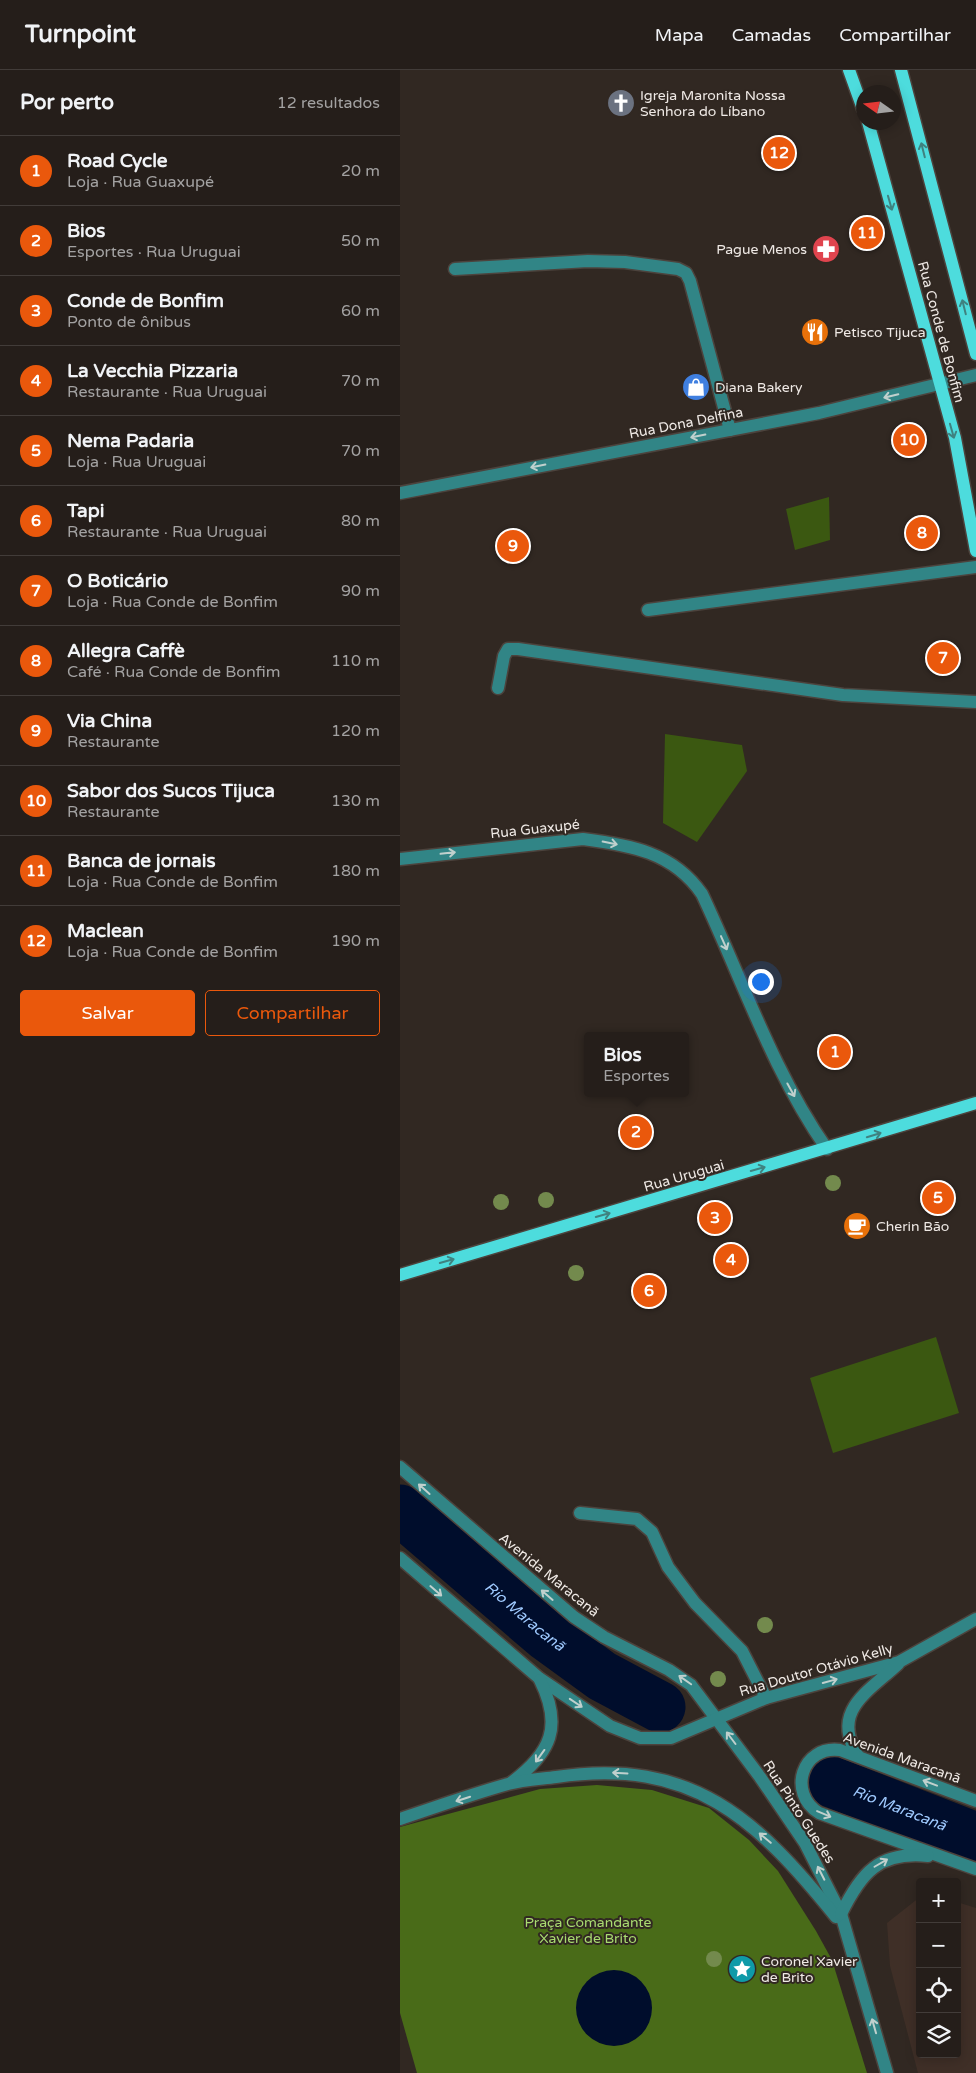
<!DOCTYPE html>
<html lang="pt">
<meta charset="utf-8">
<style>
:root{--surface:#251e1a;--page:#2d2723;--text:#f1f3f6;--muted:#a3a2a2;--line:#423c39;--accent:#ea580c}
body{margin:0;font-family:"Varela Round",sans-serif;background:var(--page);color:var(--text)}
.controls{position:absolute;right:15px;bottom:15px;display:grid;overflow:hidden;border-radius:5px;box-shadow:0 2px 12px #0003}
.controls button{width:45px;height:45px;display:grid;place-items:center;padding:0;border:0;border-bottom:1px solid var(--line);background:var(--surface);color:var(--text);font:25px sans-serif}
.compass{position:absolute;left:456px;top:15px;width:45px;height:45px;border-radius:50%;background:var(--surface);box-shadow:0 2px 12px #0003;rotate:284deg}
.you{position:absolute;left:360px;top:911px;width:18px;height:18px;margin:-12px;border:4px solid #fff;border-radius:50%;background:#1a73e8;box-shadow:0 0 0 8px #1a73e833}
.badge{display:grid;place-items:center;width:32px;height:32px;border-radius:50%;background:var(--accent);color:#fff;font-size:16px;font-weight:700}
.pin{position:absolute;translate:-50% -50%;border:2px solid #fff;box-shadow:0 1px 5px #0006}
.popup{position:absolute;left:184px;top:962px;width:105px;height:65px;box-sizing:border-box;display:grid;place-content:center;border-radius:5px;background:var(--surface);filter:drop-shadow(0 1px 4px #0005);font-size:16px;white-space:nowrap;color:var(--muted)}
.popup b{font-size:19px;color:var(--text)}
.popup::after{content:'';position:absolute;left:50%;top:100%;margin-left:-10px;border:10px solid transparent;border-top-color:var(--surface)}
.list{margin:0;padding:0;list-style:none}
h2{display:flex;justify-content:space-between;align-items:center;height:65px;margin:0;padding:0 20px;font-size:21px}
h2 small{font-size:16px;font-weight:400;color:var(--muted)}
.list li{display:grid;grid-template-columns:32px 1fr auto;gap:15px;align-items:center;box-sizing:border-box;height:70px;padding:0 20px;border-top:1px solid var(--line)}
.list b{display:block;font-size:19px;white-space:nowrap}
.list p{margin:0;font-size:16px;white-space:nowrap;color:var(--muted)}
.list em{font-size:16px;font-style:normal;color:var(--muted)}
.actions{display:flex;gap:10px;padding:15px 20px}
.actions a{flex:1;padding:11px 0;border:1px solid var(--accent);border-radius:5px;text-align:center;font-size:18px;color:var(--accent)}
.actions .main{background:var(--accent);color:#fff}
.icon{flex:none;width:28px;height:28px;fill:none;stroke:currentColor;stroke-width:2;stroke-linecap:round;stroke-linejoin:round}
.map{position:relative;flex:none;width:576px;height:2003px;overflow:hidden}
header{display:flex;align-items:center;gap:30px;box-sizing:border-box;height:70px;padding:0 25px;background:var(--surface);border-bottom:1px solid var(--line)}
header strong{font-size:24px}
nav{display:flex;gap:28px;margin-inline-start:auto;font-size:18px}
main{display:flex}
aside{flex:1;background:var(--surface)}
.map>svg:first-child{display:block}
</style>
<header>
<strong>Turnpoint</strong>
<nav><a>Mapa</a><a>Camadas</a><a>Compartilhar</a></nav>
</header>
<main>
<aside>
<h2>Por perto<small>12 resultados</small></h2>
<ul class="list">
<li><span class="badge">1</span><div><b>Road Cycle</b><p>Loja · Rua Guaxupé</p></div><em>20 m</em></li>
<li><span class="badge">2</span><div><b>Bios</b><p>Esportes · Rua Uruguai</p></div><em>50 m</em></li>
<li><span class="badge">3</span><div><b>Conde de Bonfim</b><p>Ponto de ônibus</p></div><em>60 m</em></li>
<li><span class="badge">4</span><div><b>La Vecchia Pizzaria</b><p>Restaurante · Rua Uruguai</p></div><em>70 m</em></li>
<li><span class="badge">5</span><div><b>Nema Padaria</b><p>Loja · Rua Uruguai</p></div><em>70 m</em></li>
<li><span class="badge">6</span><div><b>Tapi</b><p>Restaurante · Rua Uruguai</p></div><em>80 m</em></li>
<li><span class="badge">7</span><div><b>O Boticário</b><p>Loja · Rua Conde de Bonfim</p></div><em>90 m</em></li>
<li><span class="badge">8</span><div><b>Allegra Caffè</b><p>Café · Rua Conde de Bonfim</p></div><em>110 m</em></li>
<li><span class="badge">9</span><div><b>Via China</b><p>Restaurante</p></div><em>120 m</em></li>
<li><span class="badge">10</span><div><b>Sabor dos Sucos Tijuca</b><p>Restaurante</p></div><em>130 m</em></li>
<li><span class="badge">11</span><div><b>Banca de jornais</b><p>Loja · Rua Conde de Bonfim</p></div><em>180 m</em></li>
<li><span class="badge">12</span><div><b>Maclean</b><p>Loja · Rua Conde de Bonfim</p></div><em>190 m</em></li>
</ul>
<div class="actions"><a class="main">Salvar</a><a>Compartilhar</a></div>
</aside>
<div class="map">
<svg width="576" height="2003" viewBox="0 0 576 2003">
<rect width="100%" height="100%" fill="#312822"/>
<polygon fill="#3f2f27" points="520,1827 520,1984 557,1984 557,1832 576,1838 576,2003 518,2003 490,1896 487,1853"/>
<g fill="#3b5811">
<polygon points="429,427 430,470 395,480 386,439"/>
<polygon points="265,664 342,675 347,701 297,772 263,753"/>
<polygon points="536,1267 559,1343 433,1383 410,1308"/>
</g>
<polygon fill="#496b18" points="197,1715 252,1720 309,1738 349,1770 378,1801 416,1861 432,1890 467,2003 17,2003 0,1943 0,1757 140,1719"/>
<circle fill="#000d2c" cx="214" cy="1938" r="38"/>
<g fill="none" stroke-linecap="round" stroke-linejoin="round">
<g stroke="#000d2c" stroke-width="51">
<path id="s1" d="M0,1440l147,126 55,40 58,31"/>
<path id="s2" d="M424,1709l152,59"/>
</g>
<g stroke="#4c433d" stroke-width="15">
<g id="minor">
<polyline points="55,199 188,191 225,192 278,199 286,203 290,211 330,360"/>
<polyline points="0,423 419,343 576,305"/>
<polyline points="248,540 576,497"/>
<polyline points="98,618 104,586 108,579 118,579 443,625 576,632"/>
<path d="M0,789l183,-20c47,6 90,13 119,55 40,85 71,178 125,255"/>
<polyline points="0,1397 174,1547 204,1567 269,1600 291,1615 360,1707 405,1773 441,1844 487,2003"/>
<polyline points="180,1443 237,1449 252,1462 268,1497 295,1533 342,1581 366,1628"/>
<polyline points="0,1488 139,1608 210,1656 240,1668 271,1668 366,1628 499,1592 576,1549"/>
<path d="M458,1686c-28,-45 10,-64 40,-92"/>
<path d="M112,1712c39,-29 51,-56 28,-102"/>
<path d="M576,1731l-136,-51c-38,-5 -53,43 -21,63l157,56"/>
<path d="M0,1749c36,-12 72,-25 108,-35 15,-4 33,-5 48,-7 136,-20 201,42 280,140"/>
<path d="M441,1844c20,-41 38,-63 87,-58"/>
</g>
</g>
<g stroke="#4c433d" stroke-width="15">
<g id="major">
<polyline points="449,0 463,39"/>
<polyline points="501,0 576,284"/>
<polyline points="468,52 555,368 576,481"/>
<polyline points="0,1205 576,1033"/>
</g>
</g>
<use href="#minor" stroke="#318586" stroke-width="12"/>
<use href="#major" stroke="#4ddcdd" stroke-width="12"/>
</g>
<g fill="#738a4d">
<circle cx="433" cy="1113" r="8"/>
<circle cx="146" cy="1130" r="8"/>
<circle cx="101" cy="1132" r="8"/>
<circle cx="176" cy="1203" r="8"/>
<circle cx="365" cy="1555" r="8"/>
<circle cx="318" cy="1609" r="8"/>
<circle cx="314" cy="1889" r="8"/>
</g>
<defs><path id="oneway-shaft" d="M-6 0H5M1.5-3L5.5 0L1.5 3" fill="none" stroke-width="1.6" stroke-linecap="round" stroke-linejoin="round" transform="scale(1.25)"/></defs>
<g stroke="#3f8280">
<use href="#oneway-shaft" transform="translate(523 80) rotate(-104)"/>
<use href="#oneway-shaft" transform="translate(490 133) rotate(74)"/>
<use href="#oneway-shaft" transform="translate(564 237) rotate(-104)"/>
<use href="#oneway-shaft" transform="translate(552 361) rotate(74)"/>
<use href="#oneway-shaft" transform="translate(474 1065) rotate(-17)"/>
<use href="#oneway-shaft" transform="translate(358 1099) rotate(-16)"/>
<use href="#oneway-shaft" transform="translate(203 1145) rotate(-16)"/>
<use href="#oneway-shaft" transform="translate(47 1191) rotate(-16)"/>
</g>
<g stroke="#c0d0cd">
<use href="#oneway-shaft" transform="translate(491 326) rotate(167)"/>
<use href="#oneway-shaft" transform="translate(298 366) rotate(169)"/>
<use href="#oneway-shaft" transform="translate(138 396) rotate(169)"/>
<use href="#oneway-shaft" transform="translate(210 773) rotate(11)"/>
<use href="#oneway-shaft" transform="translate(48 783) rotate(-6)"/>
<use href="#oneway-shaft" transform="translate(324 873) rotate(66)"/>
<use href="#oneway-shaft" transform="translate(391 1020) rotate(61)"/>
<use href="#oneway-shaft" transform="translate(24 1419) rotate(-138)"/>
<use href="#oneway-shaft" transform="translate(36 1521) rotate(41)"/>
<use href="#oneway-shaft" transform="translate(147 1525) rotate(-139)"/>
<use href="#oneway-shaft" transform="translate(285 1610) rotate(-145)"/>
<use href="#oneway-shaft" transform="translate(430 1611) rotate(-15)"/>
<use href="#oneway-shaft" transform="translate(176 1633) rotate(34)"/>
<use href="#oneway-shaft" transform="translate(331 1668) rotate(-127)"/>
<use href="#oneway-shaft" transform="translate(140 1686) rotate(126)"/>
<use href="#oneway-shaft" transform="translate(220 1703) rotate(-177)"/>
<use href="#oneway-shaft" transform="translate(530 1713) rotate(-159)"/>
<use href="#oneway-shaft" transform="translate(63 1729) rotate(162)"/>
<use href="#oneway-shaft" transform="translate(424 1744) rotate(23)"/>
<use href="#oneway-shaft" transform="translate(365 1768) rotate(-140)"/>
<use href="#oneway-shaft" transform="translate(481 1793) rotate(-30)"/>
<use href="#oneway-shaft" transform="translate(421 1803) rotate(-117)"/>
<use href="#oneway-shaft" transform="translate(474 1956) rotate(-106)"/>
</g>
<defs>
<g id="church-disc" transform="scale(1.4375)"><circle r="9.5" fill="#6b7280" stroke="#312822"/><path d="M-1.2-6h2.4v3.5h3.3v2.4h-3.3V6h-2.4V-.1h-3.3v-2.4h3.3Z" fill="#fff"/></g>
<g id="pharmacy-disc" transform="scale(1.4375)"><circle r="9.5" fill="#e0444e" stroke="#312822"/><path d="M-2-6h4v4h4v4h-4v4h-4v-4h-4v-4h4Z" fill="#fff"/></g>
<g id="restaurant-disc" transform="scale(1.4375)"><circle r="9.5" fill="#e8710a" stroke="#312822"/><path d="M-5-6h1v4h1v-4h1v4h1v-4h1v5L-1.5 .5V6h-2V.5L-5-1ZM5-6V6H3V1.5H1.5Q1.5-4 5-6Z" fill="#fff"/></g>
<g id="shop-disc" transform="scale(1.4375)"><circle r="9.5" fill="#3f7fe0" stroke="#312822"/><path d="M-5-2.5h2.3a2.7 3.5 0 0 1 5.4 0H5L5.5 6h-11ZM-1.5-2.5h3a1.5 2.3 0 0 0-3 0Z" fill="#fff"/></g>
<g id="cafe-disc" transform="scale(1.4375)"><circle r="9.5" fill="#e8710a" stroke="#312822"/><path d="M-5.5-4.5H6V0H3Q3 3.5 0 3.5H-2.5Q-5.5 3.5-5.5 0ZM3-3.2v2h1.7v-2ZM-6 4.5H4V6H-6Z" fill="#fff"/></g>
<g id="sight-disc" transform="scale(1.4375)"><circle r="9.5" fill="#0f9aa8" stroke="#312822"/><path d="M0-6L1.8-2.2L6-1.7L2.9 1.2L3.7 5.4L0 3.3L-3.7 5.4L-2.9 1.2L-6-1.7L-1.8-2.2Z" fill="#fff"/></g>
</defs>
<g fill-rule="evenodd">
<use href="#church-disc" x="221" y="33"/>
<use href="#pharmacy-disc" x="426" y="179"/>
<use href="#restaurant-disc" x="415" y="262"/>
<use href="#shop-disc" x="296" y="317"/>
<use href="#cafe-disc" x="457" y="1156"/>
<use href="#sight-disc" x="342" y="1899"/>
</g>
<g text-anchor="middle" dominant-baseline="central" stroke-width="4" stroke-linejoin="round" paint-order="stroke">
<g font-size="14" fill="#efe9e5" stroke="#312822" text-anchor="start">
<text x="240" y="25">Igreja Maronita Nossa<tspan x="240" dy="16">Senhora do Líbano</tspan></text>
<text x="407" y="179" text-anchor="end">Pague Menos</text>
<text x="434" y="262">Petisco Tijuca</text>
<text x="315" y="317">Diana Bakery</text>
<text x="476" y="1156">Cherin Bão</text>
<text x="361" y="1891">Coronel Xavier<tspan x="361" dy="16">de Brito</tspan></text>
</g>
<g font-size="14" fill="#efe9e5" stroke="#312822">
<text transform="translate(541 262) rotate(75)">Rua Conde de Bonfim</text>
<text transform="translate(286 353) rotate(-11)">Rua Dona Delfina</text>
<text transform="translate(135 759) rotate(-6)">Rua Guaxupé</text>
<text transform="translate(284 1106) rotate(-16)">Rua Uruguai</text>
<text transform="translate(149 1505) rotate(39)">Avenida Maracanã</text>
<text transform="translate(416 1600) rotate(-16)">Rua Doutor Otávio Kelly</text>
<text transform="translate(502 1688) rotate(20)">Avenida Maracanã</text>
<text transform="translate(399 1742) rotate(57)">Rua Pinto Guedes</text>
</g>
<g font-size="14" fill="#a9db71" stroke="#312822">
<text x="188" y="1852">Praça Comandante<tspan x="188" dy="16">Xavier de Brito</tspan></text>
</g>
<g font-size="15" font-style="italic" fill="#9ec9fe" stroke="#312822">
<text stroke="none"><textPath href="#s1" startOffset="164">Rio Maracanã</textPath></text>
<text stroke="none"><textPath href="#s2" startOffset="81">Rio Maracanã</textPath></text>
</g>
</g>
</svg>
<div class="controls">
<button>+</button>
<button>−</button>
<button><svg class="icon" aria-label="locate" viewBox="0 0 24 24"><circle cx="12" cy="12" r="6"/><path d="M12 2v4M12 18v4M2 12h4M18 12h4"/></svg></button>
<button><svg class="icon" aria-label="layers" viewBox="0 0 24 24"><path d="M12 4l9 5-9 5-9-5zM3 14l9 5 9-5"/></svg></button>
</div>
<svg class="compass" viewBox="-18 -18 36 36"><path d="M0-13l5 13h-10z" fill="#e53935"/><path d="M0 13l5-13h-10z" fill="#a3a2a2"/></svg>
<div class="you"></div>
<div class="pin badge" style="left:435px;top:982px">1</div>
<div class="pin badge" style="left:236px;top:1062px">2</div>
<div class="popup"><b>Bios</b>Esportes</div>
<div class="pin badge" style="left:315px;top:1148px">3</div>
<div class="pin badge" style="left:331px;top:1190px">4</div>
<div class="pin badge" style="left:538px;top:1128px">5</div>
<div class="pin badge" style="left:249px;top:1221px">6</div>
<div class="pin badge" style="left:543px;top:588px">7</div>
<div class="pin badge" style="left:522px;top:463px">8</div>
<div class="pin badge" style="left:113px;top:476px">9</div>
<div class="pin badge" style="left:509px;top:370px">10</div>
<div class="pin badge" style="left:467px;top:163px">11</div>
<div class="pin badge" style="left:379px;top:83px">12</div>
</div>
</main>
